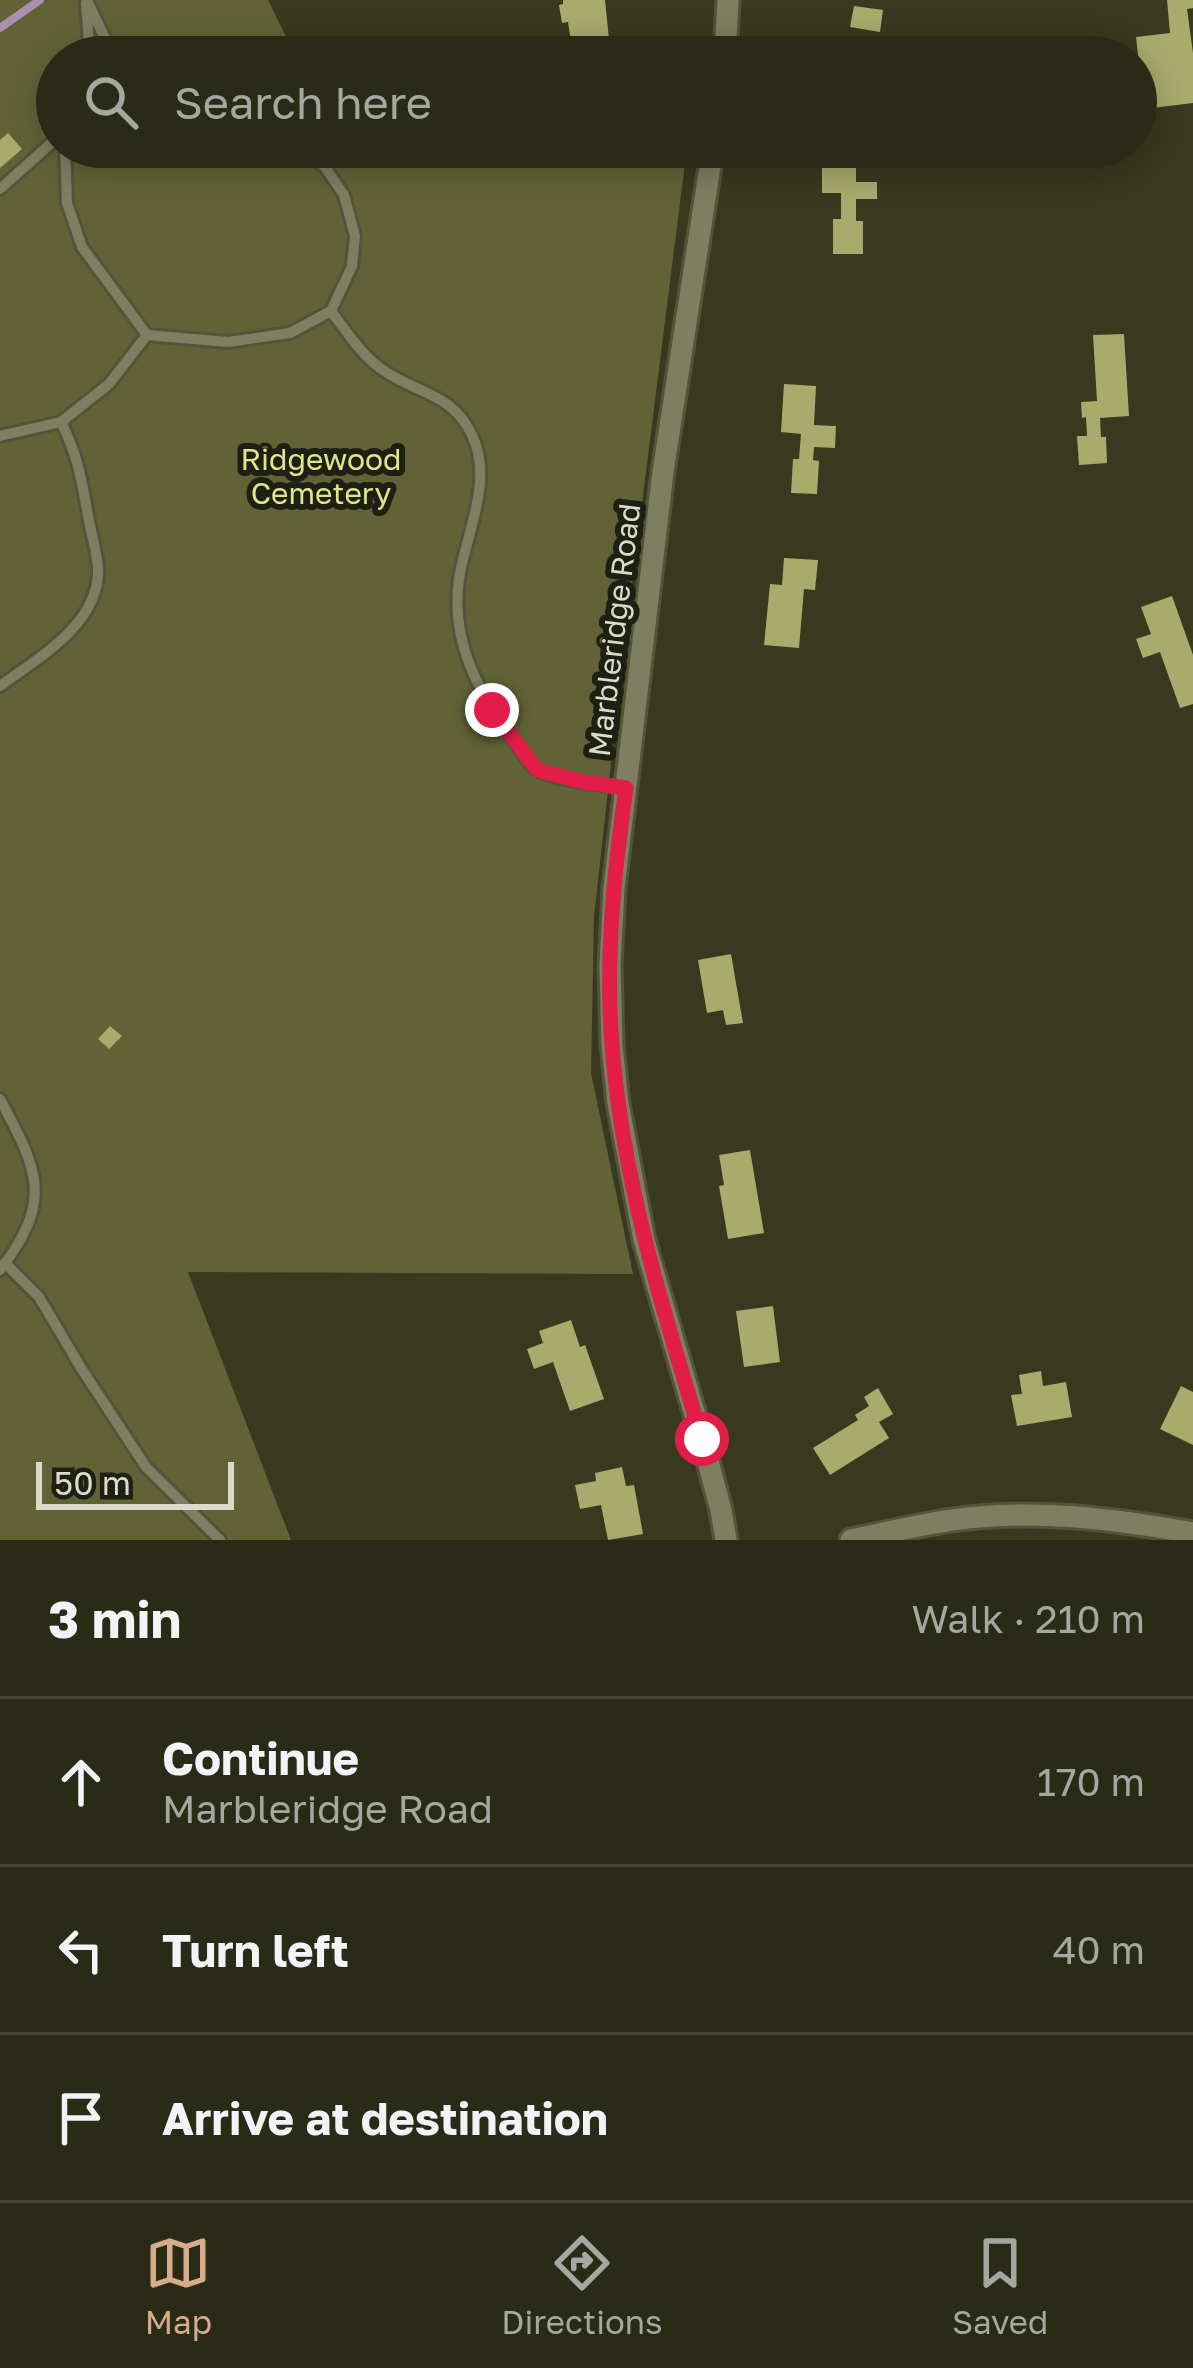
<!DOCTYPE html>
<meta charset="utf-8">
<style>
:root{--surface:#2a2b16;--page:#363723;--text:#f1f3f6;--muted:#a5a7a1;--line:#464735;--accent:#d6ab8b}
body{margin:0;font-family:"Golos Text",sans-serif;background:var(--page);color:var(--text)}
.scale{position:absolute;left:36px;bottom:30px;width:198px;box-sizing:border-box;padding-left:12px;border:6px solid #dadbcb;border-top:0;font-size:33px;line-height:42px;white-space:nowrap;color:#dadbcb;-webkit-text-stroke:9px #1f2014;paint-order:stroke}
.stop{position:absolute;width:36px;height:36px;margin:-27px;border:9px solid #e11d48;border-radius:50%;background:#fff}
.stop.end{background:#e11d48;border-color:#fff;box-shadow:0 3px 12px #0008}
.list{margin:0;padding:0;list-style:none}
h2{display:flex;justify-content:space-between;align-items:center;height:156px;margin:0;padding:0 48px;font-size:51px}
h2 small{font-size:39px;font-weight:400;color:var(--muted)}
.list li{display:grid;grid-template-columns:78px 1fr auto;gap:36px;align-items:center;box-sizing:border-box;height:168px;padding:0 48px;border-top:3px solid var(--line)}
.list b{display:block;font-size:45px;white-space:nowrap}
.list p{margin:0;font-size:39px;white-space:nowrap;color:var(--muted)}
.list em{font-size:39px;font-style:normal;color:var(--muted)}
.icon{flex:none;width:66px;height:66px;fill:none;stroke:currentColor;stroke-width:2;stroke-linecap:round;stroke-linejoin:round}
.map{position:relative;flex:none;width:1193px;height:1540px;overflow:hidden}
.search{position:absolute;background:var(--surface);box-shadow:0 6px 30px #0003;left:36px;right:36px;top:36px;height:132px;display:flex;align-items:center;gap:30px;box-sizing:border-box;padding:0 42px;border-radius:66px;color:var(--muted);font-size:45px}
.sheet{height:660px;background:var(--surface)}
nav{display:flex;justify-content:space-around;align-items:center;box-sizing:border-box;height:168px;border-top:3px solid var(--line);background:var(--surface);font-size:33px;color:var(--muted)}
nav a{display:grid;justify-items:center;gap:6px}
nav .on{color:var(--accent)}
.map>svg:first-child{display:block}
</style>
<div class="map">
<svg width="1193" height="1540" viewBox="0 0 1193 1540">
<rect width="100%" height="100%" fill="#38391e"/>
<g fill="#616336">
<polygon points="0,0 268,0 296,57 57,57 57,147 341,147 345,154 367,147 687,147 624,646 594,917 591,1073 633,1274 188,1272 291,1540 0,1540"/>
<polygon points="705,37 702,57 643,57"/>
</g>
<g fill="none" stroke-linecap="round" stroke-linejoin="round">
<polyline stroke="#aa90ae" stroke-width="8" points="0,28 40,0"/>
</g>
<g fill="#a7ab6c">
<polygon points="563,0 605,0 610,49 573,55 568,22 562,23 559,5 563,4"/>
<polygon points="1167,0 1193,0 1193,8 1187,9 1193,53 1193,103 1144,109 1136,37 1170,33"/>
<polygon points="854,6 883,10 880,32 850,27"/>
<polygon points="8,133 22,149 0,168 0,140"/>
<polygon points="826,147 856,147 856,182 877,182 877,199 856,199 856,221 863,221 863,254 833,254 833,219 841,219 841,193 822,193 822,155 826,155"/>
<polygon points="1124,334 1129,416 1100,418 1101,437 1106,437 1107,463 1079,465 1077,436 1087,436 1086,417 1082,418 1081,402 1097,401 1093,335"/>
<polygon points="784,384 816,386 814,425 836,426 835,448 814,447 813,460 819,461 817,494 791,493 793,459 799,459 801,434 781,432"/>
<polygon points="784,558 818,560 815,590 804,589 799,648 764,645 770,584 782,585"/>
<polygon points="1172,596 1193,655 1193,704 1180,708 1160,652 1143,658 1136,639 1151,634 1141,607"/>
<polygon points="731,954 743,1023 726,1025 723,1010 707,1013 698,960"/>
<polygon points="110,1026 122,1036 109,1049 98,1039"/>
<polygon points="750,1150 764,1233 728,1239 719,1186 724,1185 719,1155"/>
<polygon points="773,1306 780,1362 744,1367 736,1311"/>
<polygon points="571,1320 580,1347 585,1345 604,1399 570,1411 553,1362 534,1369 527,1349 543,1343 539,1331"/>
<polygon points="1041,1371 1043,1386 1066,1382 1072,1417 1017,1426 1011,1395 1022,1394 1019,1375"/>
<polygon points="1181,1386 1193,1392 1193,1445 1160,1429"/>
<polygon points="878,1388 893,1414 879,1422 889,1438 830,1475 813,1448 858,1420 855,1415 869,1406 864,1397"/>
<polygon points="622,1467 626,1486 634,1485 643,1534 608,1540 601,1505 580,1509 575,1485 596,1481 595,1473"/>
</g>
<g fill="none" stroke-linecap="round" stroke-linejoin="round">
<g stroke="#54543c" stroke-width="16">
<g id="lane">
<polyline points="87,0 111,51 121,57"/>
<polyline points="86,3 90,57"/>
<polyline points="65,147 67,203 82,247 147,335"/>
<polyline points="0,189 57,138"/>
<path d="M331,311c16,21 32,47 55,61 33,22 67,22 86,63 22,46 -6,98 -13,144 -9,62 19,113 55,161 6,8 13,23 22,29 14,11 70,16 89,19"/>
<polyline points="147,335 228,342 290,333 331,311 352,266 355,236 344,195 325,167 298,147"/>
<polyline points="0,436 61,422 109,384 147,335"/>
<path d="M0,686c39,-29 100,-62 98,-118 -1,-15 -6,-32 -9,-47 -7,-38 -10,-63 -28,-99"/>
<path d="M0,1099c38,71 54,101 0,171"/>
<polyline points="5,1263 39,1297 81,1368 146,1467 220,1540"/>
</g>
</g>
<g stroke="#54543c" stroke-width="27">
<g id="street">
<polyline points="725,57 728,0"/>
<polyline points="713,147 663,472 614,888 610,965 612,1045 618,1103 644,1240 702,1439 721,1510 726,1540"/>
<path d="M851,1540c34,-7 67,-15 101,-20 79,-12 163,-1 241,13"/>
</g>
</g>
<use href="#lane" stroke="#7d7f61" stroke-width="10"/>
<use href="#street" stroke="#7d7f61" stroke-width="21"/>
</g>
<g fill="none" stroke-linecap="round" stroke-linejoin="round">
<path stroke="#e11d48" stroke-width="15" d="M492,710l45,60 47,12 42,6c-12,85 -21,171 -14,257 10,135 51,265 90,394"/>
</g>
<g text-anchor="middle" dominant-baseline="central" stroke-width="12" stroke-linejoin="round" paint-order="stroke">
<g font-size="30" fill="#e0e48a" stroke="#1f2014">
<text x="321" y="459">Ridgewood<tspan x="321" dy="34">Cemetery</tspan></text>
</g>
<g font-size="30" fill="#dadbcb" stroke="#1f2014">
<text transform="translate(614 630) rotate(-83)">Marbleridge Road</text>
</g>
</g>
</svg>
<div class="scale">50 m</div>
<div class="stop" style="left:702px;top:1439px"></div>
<div class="stop end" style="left:492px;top:710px"></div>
<div class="search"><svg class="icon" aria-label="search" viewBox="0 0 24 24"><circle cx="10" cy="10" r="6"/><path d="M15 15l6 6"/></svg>Search here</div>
</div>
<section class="sheet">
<h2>3 min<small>Walk · 210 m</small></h2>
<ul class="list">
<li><svg class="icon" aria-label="ahead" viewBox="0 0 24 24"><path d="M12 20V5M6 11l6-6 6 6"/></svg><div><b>Continue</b><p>Marbleridge Road</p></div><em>170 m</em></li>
<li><svg class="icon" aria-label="left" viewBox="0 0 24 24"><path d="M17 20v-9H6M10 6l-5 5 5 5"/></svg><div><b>Turn left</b></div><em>40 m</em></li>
<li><svg class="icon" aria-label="arrive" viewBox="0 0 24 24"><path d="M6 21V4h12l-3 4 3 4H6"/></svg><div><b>Arrive at destination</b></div></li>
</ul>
</section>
<nav>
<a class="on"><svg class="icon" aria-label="map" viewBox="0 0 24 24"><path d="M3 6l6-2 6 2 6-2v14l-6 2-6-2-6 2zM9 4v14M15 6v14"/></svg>Map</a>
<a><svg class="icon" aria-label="directions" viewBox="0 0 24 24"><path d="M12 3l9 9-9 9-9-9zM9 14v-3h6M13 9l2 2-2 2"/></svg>Directions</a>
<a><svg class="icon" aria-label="saved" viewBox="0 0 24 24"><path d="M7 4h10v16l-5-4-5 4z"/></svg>Saved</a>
</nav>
